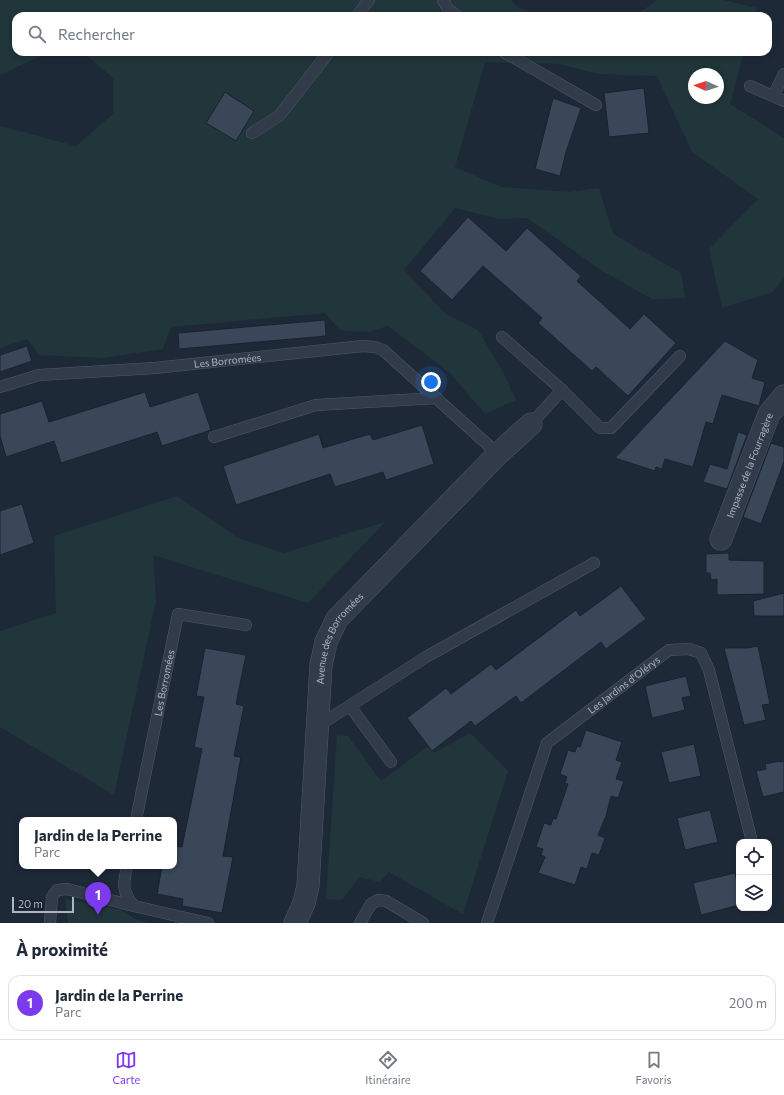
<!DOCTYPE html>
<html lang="fr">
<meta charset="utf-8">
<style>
:root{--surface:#fff;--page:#f2f2f3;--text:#1f2937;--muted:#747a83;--line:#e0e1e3;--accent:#7c3aed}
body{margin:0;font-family:Commissioner,sans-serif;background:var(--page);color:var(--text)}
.controls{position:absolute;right:12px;bottom:12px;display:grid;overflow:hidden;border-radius:8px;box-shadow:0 2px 6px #0003}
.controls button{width:36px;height:36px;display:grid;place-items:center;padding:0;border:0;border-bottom:1px solid var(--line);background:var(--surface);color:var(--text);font:20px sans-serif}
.compass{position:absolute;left:688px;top:68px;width:36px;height:36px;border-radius:50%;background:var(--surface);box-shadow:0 2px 6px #0003;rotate:273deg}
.scale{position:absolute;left:12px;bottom:10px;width:62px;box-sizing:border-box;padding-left:4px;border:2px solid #acb5c6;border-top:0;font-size:11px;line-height:14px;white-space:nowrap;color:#acb5c6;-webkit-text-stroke:3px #17202d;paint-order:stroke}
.you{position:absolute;left:431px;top:382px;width:14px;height:14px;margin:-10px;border:3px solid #fff;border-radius:50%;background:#1a73e8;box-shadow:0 0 0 6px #1a73e833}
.badge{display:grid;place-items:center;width:26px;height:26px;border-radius:50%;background:var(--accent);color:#fff;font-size:13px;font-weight:700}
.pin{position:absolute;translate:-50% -33px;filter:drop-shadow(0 1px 2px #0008)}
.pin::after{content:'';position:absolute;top:21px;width:14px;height:12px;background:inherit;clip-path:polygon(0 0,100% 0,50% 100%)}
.popup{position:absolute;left:19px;top:817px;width:158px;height:52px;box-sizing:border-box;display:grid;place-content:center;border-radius:8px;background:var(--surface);filter:drop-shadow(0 1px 3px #0005);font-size:13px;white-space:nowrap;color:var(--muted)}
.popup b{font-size:15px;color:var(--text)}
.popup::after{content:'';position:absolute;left:50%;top:100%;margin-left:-8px;border:8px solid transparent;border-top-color:var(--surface)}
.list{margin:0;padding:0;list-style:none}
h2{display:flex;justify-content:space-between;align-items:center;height:52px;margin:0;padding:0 16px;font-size:17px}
h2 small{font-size:13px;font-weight:400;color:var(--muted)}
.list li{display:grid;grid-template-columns:26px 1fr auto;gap:12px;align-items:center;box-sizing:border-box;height:56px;margin:0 8px 8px;padding:0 8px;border:1px solid var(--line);border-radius:12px}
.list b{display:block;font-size:15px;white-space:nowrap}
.list p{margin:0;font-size:13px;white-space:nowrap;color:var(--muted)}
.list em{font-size:13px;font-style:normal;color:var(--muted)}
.icon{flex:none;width:22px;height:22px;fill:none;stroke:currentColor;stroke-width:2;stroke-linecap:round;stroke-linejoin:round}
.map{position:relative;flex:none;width:784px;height:923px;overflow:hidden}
.search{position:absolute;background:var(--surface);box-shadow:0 2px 6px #0003;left:12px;right:12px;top:12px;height:44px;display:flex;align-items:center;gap:10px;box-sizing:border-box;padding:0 14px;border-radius:12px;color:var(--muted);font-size:15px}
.sheet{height:116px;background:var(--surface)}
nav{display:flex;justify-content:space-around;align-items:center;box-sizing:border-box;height:56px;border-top:1px solid var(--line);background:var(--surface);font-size:11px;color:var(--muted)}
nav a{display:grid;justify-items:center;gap:2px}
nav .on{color:var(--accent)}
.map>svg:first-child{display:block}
</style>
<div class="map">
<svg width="784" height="923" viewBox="0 0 784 923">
<rect width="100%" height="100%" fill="#1e2938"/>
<g fill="#20363a" fill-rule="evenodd">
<polygon points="0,0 511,0 517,7 541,16 16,16 16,52 50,52 0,75"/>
<polygon points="657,0 723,0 757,8 754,16 635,16"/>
<path d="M83,52h661l-14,52 54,34v140l-11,14 -51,16 -13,-59 49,-50 -66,-47 -35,-76 -59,-2 -39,-10 -74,-2 -30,105 46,20 68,5 30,-4 14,46 68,39 4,25 -33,1 -48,-27 -77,-54 -27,1 -45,-11 -51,62 42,44 32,16 25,42 13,28 -31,14 -35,-41 -62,-47 -21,6 -27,-2 -15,-17 -154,14 -8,22 -60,9 -64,-3 -12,-16 -27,9v-222l76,20 37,-32v-36zM694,74h24v24h-24z"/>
<polygon points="177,496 238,538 284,553 385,522 308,603 153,555 156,601 114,795 0,727 0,631 56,613 54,536"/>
<polygon points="470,733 508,771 463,914 389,872 380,882 359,877 342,900 326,899 337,735 348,736 381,781 427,747 434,753"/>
<polygon points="65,899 121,910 135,919 149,923 68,923"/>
</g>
<g fill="#3a4759" stroke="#19222f">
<polygon points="644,88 649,133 609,137 604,93"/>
<polygon points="225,92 254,111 236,141 206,123"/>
<polygon points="553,98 581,108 566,152 560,176 535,169"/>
<polygon points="468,217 506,251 527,228 581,276 577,281 630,329 644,314 676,343 628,396 596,367 592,371 538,323 542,318 483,266 452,300 420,271"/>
<polygon points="325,320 326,336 179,349 178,333"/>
<polygon points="725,341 758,360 752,378 765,382 759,406 722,395 713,424 706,422 693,467 665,459 662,469 656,467 655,471 615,458"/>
<polygon points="27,346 32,361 0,372 0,355"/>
<polygon points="145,392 150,407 198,392 211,430 162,446 157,432 61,463 54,441 6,457 0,436 0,414 42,401 49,422"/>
<polygon points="422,425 434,464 386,480 383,472 335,487 330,474 236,505 223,466 319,434 323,448 370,434 373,440"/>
<polygon points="738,432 747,435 727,489 703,482 710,464 727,469"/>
<polygon points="771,443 784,447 784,462 761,524 743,517"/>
<polygon points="22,504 34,543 0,555 0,511"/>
<polygon points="729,553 729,560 764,561 764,594 717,595 717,579 711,580 710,573 706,573 706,554"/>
<polygon points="621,586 646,619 606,649 601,642 521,703 516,696 475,726 471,721 432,751 407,718 446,688 451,694 491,664 496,670 576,610 580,616"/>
<polygon points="784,593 784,616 754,616 753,601"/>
<polygon points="758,646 770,704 762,705 766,720 744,725 724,648 747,648"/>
<polygon points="205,648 246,655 236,704 244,706 234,756 241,757 223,856 233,857 222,913 182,906 183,899 157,894 162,866 174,866 174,846 182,847 202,749 194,747 204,697 196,696"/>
<polygon points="686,676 691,696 682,698 685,710 652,718 645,686"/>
<polygon points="586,730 622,742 616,760 622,762 616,779 624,781 618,798 611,796 606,816 598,835 605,838 599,855 592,853 587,869 581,867 575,885 538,873 545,857 541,855 543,849 536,847 544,823 551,825 553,818 556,819 568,784 565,783 567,777 560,774 568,750 575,752 577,746 580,747"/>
<polygon points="694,744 701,776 669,783 661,752"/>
<polygon points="780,761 780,762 784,761 784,792 763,797 756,771 766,769 765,764"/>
<polygon points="710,810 718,842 685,850 677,818"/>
<polygon points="735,873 739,892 739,905 701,915 693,883"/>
</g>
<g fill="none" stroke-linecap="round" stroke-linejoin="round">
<g stroke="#4f5867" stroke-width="12">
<g id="lane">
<polyline points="443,0 448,9 457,16"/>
<polyline points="357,16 369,0"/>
<polyline points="504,52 596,105"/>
<polyline points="750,86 784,101"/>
<polyline points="773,96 784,74"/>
<polyline points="252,133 279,116 329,52"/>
<polyline points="502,337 562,390 600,428 611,428 680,356"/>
<path id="s1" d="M0,387l39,-12 116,-7 208,-22 12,1 8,3 115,104"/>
<polyline points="531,424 562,390"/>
<polyline points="214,437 316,405 437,398"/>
<polyline points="350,706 391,762"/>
<polyline points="318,726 426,657 594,563"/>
<path id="s2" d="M136,820l42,-206 68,11"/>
<path d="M127,866c-4,18 -5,26 7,40l74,17"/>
<polyline points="50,923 52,897 57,890 67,889 134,906"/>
<polyline points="360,923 371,904 378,900 386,901 423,923"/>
<path id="s3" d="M487,923l60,-180 122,-93 20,-1 12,4 8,17 43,172"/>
</g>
</g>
<g stroke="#4f5867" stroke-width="23">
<g id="street">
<path id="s4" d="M721,539l48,-125 15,-18"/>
<path id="s5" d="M295,923l9,-20 4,-17 13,-221 5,-23 11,-23 161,-165 33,-30"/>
</g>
</g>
<use href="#lane" stroke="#323b49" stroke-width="11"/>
<use href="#street" stroke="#323b49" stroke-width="22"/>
</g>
<g text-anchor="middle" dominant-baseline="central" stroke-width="3" stroke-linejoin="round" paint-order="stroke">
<g font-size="10" fill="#acb5c6" stroke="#17202d">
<text stroke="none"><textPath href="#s1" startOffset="230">Les Borromées</textPath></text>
<text stroke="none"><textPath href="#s4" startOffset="79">Impasse de la Fourragère</textPath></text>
<text stroke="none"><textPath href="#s5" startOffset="293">Avenue des Borromées</textPath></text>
<text stroke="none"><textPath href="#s2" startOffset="140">Les Borromées</textPath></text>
<text stroke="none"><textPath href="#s3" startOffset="286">Les Jardins d'Olérys</textPath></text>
</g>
</g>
</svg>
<div class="controls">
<button><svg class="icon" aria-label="locate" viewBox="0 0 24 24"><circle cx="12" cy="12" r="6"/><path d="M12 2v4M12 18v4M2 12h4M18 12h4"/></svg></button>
<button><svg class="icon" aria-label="layers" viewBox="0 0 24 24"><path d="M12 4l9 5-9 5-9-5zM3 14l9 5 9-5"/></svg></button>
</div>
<svg class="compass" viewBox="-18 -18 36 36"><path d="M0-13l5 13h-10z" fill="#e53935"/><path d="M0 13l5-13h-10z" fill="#747a83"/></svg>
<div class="scale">20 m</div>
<div class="you"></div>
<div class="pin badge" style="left:98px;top:915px">1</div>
<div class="popup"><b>Jardin de la Perrine</b>Parc</div>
<div class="search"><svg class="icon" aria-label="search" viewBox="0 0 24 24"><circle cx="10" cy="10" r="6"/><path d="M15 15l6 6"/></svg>Rechercher</div>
</div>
<section class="sheet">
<h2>À proximité<small></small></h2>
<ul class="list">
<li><span class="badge">1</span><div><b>Jardin de la Perrine</b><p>Parc</p></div><em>200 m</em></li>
</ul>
</section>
<nav>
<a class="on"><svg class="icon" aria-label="map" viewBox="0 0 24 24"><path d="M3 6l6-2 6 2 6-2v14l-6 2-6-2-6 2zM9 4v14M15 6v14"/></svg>Carte</a>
<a><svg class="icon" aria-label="directions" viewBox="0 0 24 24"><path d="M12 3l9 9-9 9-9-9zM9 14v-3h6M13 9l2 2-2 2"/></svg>Itinéraire</a>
<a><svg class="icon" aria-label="saved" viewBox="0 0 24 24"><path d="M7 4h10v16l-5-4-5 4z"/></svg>Favoris</a>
</nav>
